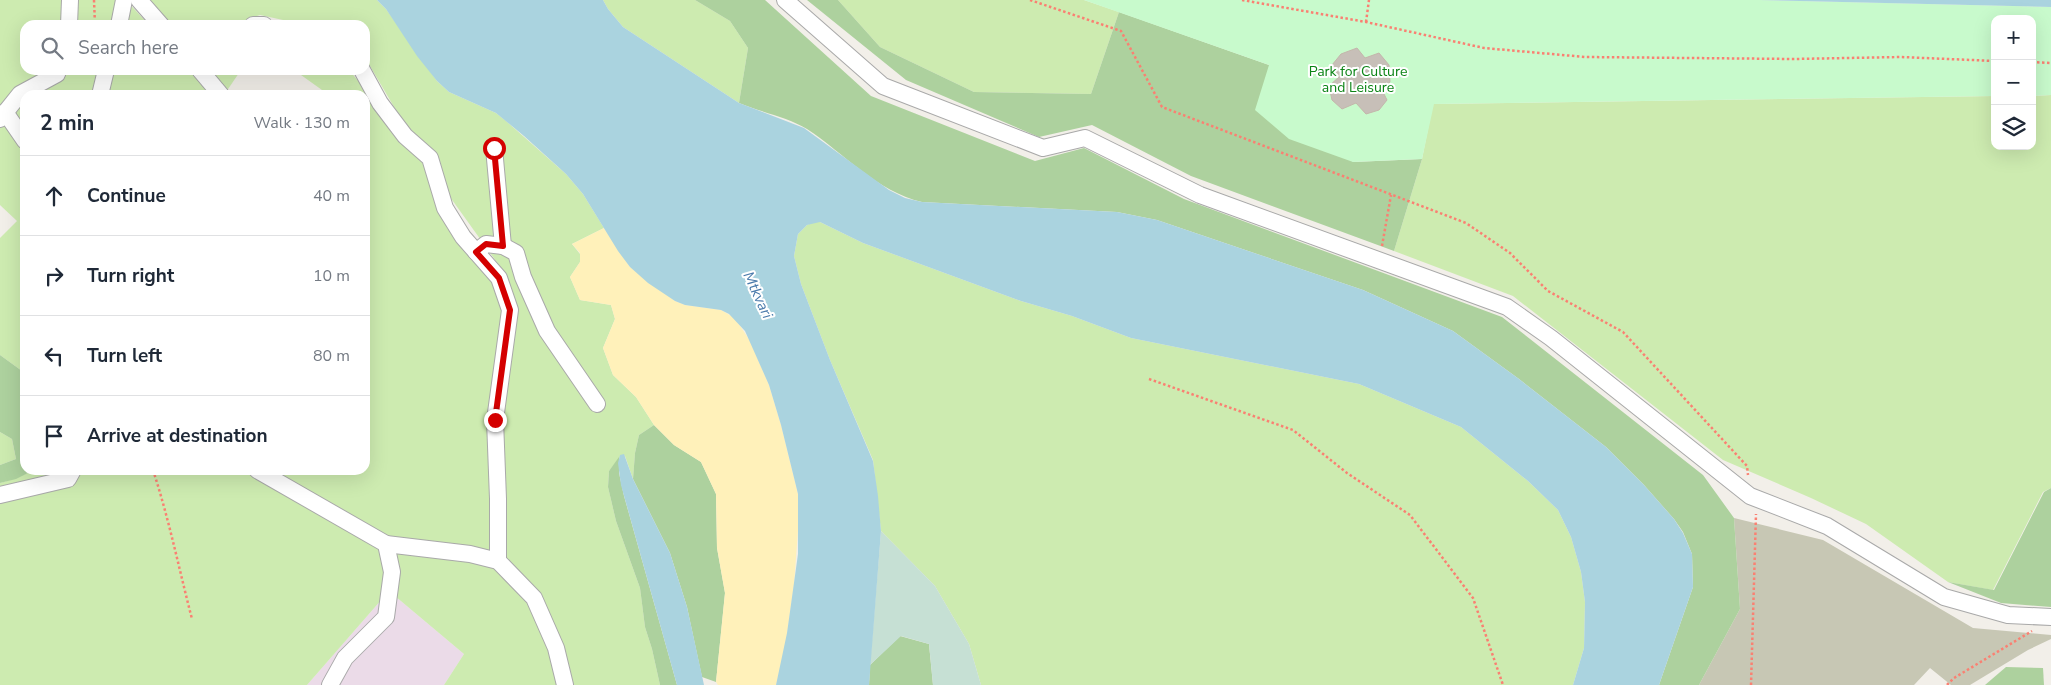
<!DOCTYPE html>
<meta charset="utf-8">
<style>
:root{--surface:#fff;--page:#f2f2f3;--text:#1f2937;--muted:#747a83;--line:#e0e1e3}
body{margin:0;font-family:"Nunito Sans",sans-serif;background:var(--page);color:var(--text)}
.controls{position:absolute;right:15px;top:15px;display:grid;overflow:hidden;border-radius:10px;box-shadow:0 5px 20px #0002}
.controls button{width:45px;height:45px;display:grid;place-items:center;padding:0;border:0;border-bottom:1px solid var(--line);background:var(--surface);color:var(--text);font:25px sans-serif}
.stop{position:absolute;width:15px;height:15px;margin:-11px;border:4px solid #d40000;border-radius:50%;background:#fff}
.stop.end{background:#d40000;border-color:#fff;box-shadow:0 1px 5px #0008}
.list{margin:0;padding:0;list-style:none}
h2{display:flex;justify-content:space-between;align-items:center;height:65px;margin:0;padding:0 20px;font-size:21px}
h2 small{font-size:16px;font-weight:400;color:var(--muted)}
.list li{display:grid;grid-template-columns:32px 1fr auto;gap:15px;align-items:center;box-sizing:border-box;height:80px;padding:0 20px;border-top:1px solid var(--line)}
.list b{display:block;font-size:19px;white-space:nowrap}
.list em{font-size:16px;font-style:normal;color:var(--muted)}
.icon{flex:none;width:28px;height:28px;fill:none;stroke:currentColor;stroke-width:2;stroke-linecap:round;stroke-linejoin:round}
.map{position:relative;flex:none;width:2051px;height:685px;overflow:hidden}
.search{position:absolute;background:var(--surface);box-shadow:0 5px 20px #0002;left:20px;top:20px;width:350px;height:55px;display:flex;align-items:center;gap:12px;box-sizing:border-box;padding:0 18px;border-radius:15px;color:var(--muted);font-size:19px}
.panel{position:absolute;background:var(--surface);box-shadow:0 5px 20px #0002;left:20px;top:90px;width:350px;height:385px;border-radius:15px}
.map>svg:first-child{display:block}
</style>
<div class="map">
<svg width="2051" height="685" viewBox="0 0 2051 685">
<rect width="100%" height="100%" fill="#f2efe9"/>
<polygon fill="#ebdbe8" points="389,591 464,654 444,685 307,685"/>
<polygon fill="#c7c7b4" points="1734,518 1823,540 1973,628 2051,635 2051,639 2028,650 1970,685 1951,685 1930,668 1914,685 1699,685 1740,609"/>
<g fill="#cdebb0">
<polygon points="0,0 126,0 149,25 25,25 25,70 190,70 212,95 25,95 25,380 22,371 0,355 0,238 17,221 0,205"/>
<path d="M147,0h230l9,9 51,72 12,11 47,21 10,8 60,53 17,20 21,34 -32,16 8,10v8l-10,15 10,23 31,5 4,14 -12,29 10,27 23,22 18,28 -15,10 -4,18 -2,26 -8,-23 -3,-1 -13,16 -1,16 8,34 24,67 5,39 7,22 8,36h-216l20,-31 -75,-63 -82,94h-307v-202c23,-6 31,-17 56,-9l6,-4h303v-340l4,-6 -4,-3v-26h-36l-35,-25h55l28,33 21,34 6,3 26,26 10,40 7,22 45,50 13,36 -5,39h4l6,-43 5,-1 -9,-34 -56,-78 -15,-40 -31,-33 -34,-58 -5,-3v-38h-68l-14,-5 -23,-5 -29,10h-54l-9,-5z"/>
<polygon points="603,0 695,0 730,21 748,48 739,103 623,27 608,9"/>
<polygon points="838,0 1084,0 1119,12 1091,94 974,92 880,47"/>
<polygon points="204,70 241,70 224,95"/>
<polygon points="2051,95 2051,488 2043,492 1993,590 1948,582 1866,524 1811,498 1723,460 1513,296 1394,251 1422,159 1433,104 1995,96 1995,146 2032,146 2032,96"/>
<polygon points="813,222 820,222 863,243 1021,301 1072,316 1131,338 1359,384 1461,427 1528,481 1558,510 1571,537 1581,572 1585,602 1584,648 1573,685 981,685 969,644 935,586 881,531 873,460 830,360 801,284 794,256 798,234 807,225"/>
<polygon points="0,432 12,439 16,459 0,465"/>
</g>
<g fill="#add19e">
<path d="M695,0h70l106,96 164,65 49,-13 100,51 318,118 201,158 31,43 6,91 -41,76h-40l34,-98 -1,-33 -9,-22 -9,-13 -30,-34 -38,-38 -87,-68 -66,-48 -90,-41 -206,-70 -40,-8 -195,-10c-46,-11 -77,-48 -115,-73 -19,-12 -47,-17 -68,-26l9,-55 -18,-27z"/>
<polygon points="807,0 838,0 880,47 974,92 1091,94 1119,12 1269,65 1353,162 1422,159 1394,251 1191,176 1092,125 1039,137 906,80"/>
<polygon points="0,355 22,371 25,380 25,470 34,470 16,479 0,483 0,465 16,459 12,439 0,432"/>
<polygon points="654,425 674,445 701,462 716,494 717,548 725,593 716,682 702,677 687,607 670,553 633,479 635,453 639,435"/>
<polygon points="619,457 619,473 624,496 677,685 660,685 652,649 645,627 640,588 616,521 608,487 609,471"/>
<polygon points="2051,488 2051,607 2001,603 1948,582 1994,590 2044,492"/>
<polygon points="900,636 929,644 933,685 869,685 870,665"/>
<polygon points="2006,667 2043,668 2044,685 1985,685"/>
</g>
<polygon fill="#c6e0d4" points="881,531 935,586 969,644 981,685 933,685 929,644 901,636 870,665"/>
<polygon fill="#fff1ba" points="604,228 630,267 675,301 685,305 721,310 735,318 750,341 769,385 781,425 798,494 799,517 794,585 784,656 776,685 718,685 716,682 725,593 717,548 716,494 701,462 674,445 654,425 636,397 613,375 603,348 615,319 611,305 580,300 570,277 580,262 580,253 572,244"/>
<polygon fill="#c8facc" points="1084,0 1759,0 2051,7 2051,95 2032,96 2032,19 1995,19 1995,96 1434,104 1422,159 1353,162 1289,139 1255,110 1269,65"/>
<g fill="#aad3df">
<polygon points="377,0 603,0 608,9 623,27 739,103 804,128 889,190 905,198 922,202 1117,212 1157,220 1363,290 1453,331 1519,379 1606,447 1644,485 1674,519 1683,533 1692,554 1693,587 1659,685 1573,685 1584,648 1585,602 1581,572 1571,537 1558,510 1528,481 1461,427 1359,384 1131,338 1072,316 1021,301 863,243 820,222 807,225 798,234 794,256 801,284 830,360 873,461 878,496 881,531 869,685 776,685 787,633 798,554 798,494 781,425 769,385 745,331 729,314 721,310 685,305 675,301 648,283 630,267 618,251 583,194 566,174 524,136 496,113 449,92 437,81 417,56 386,9"/>
<polygon points="1759,0 2051,0 2051,7"/>
<polygon points="624,454 633,479 670,553 687,607 704,685 677,685 621,485 618,463 620,455"/>
</g>
<polygon fill="#c7bfb8" stroke="#c4b6ab" points="1357,48 1365,58 1379,53 1389,65 1390,82 1381,88 1387,100 1379,110 1366,114 1356,103 1342,109 1332,100 1329,86 1339,77 1332,65 1341,54"/>
<g fill="none" stroke-linecap="round" stroke-linejoin="round">
<g stroke="#a9a9a9" stroke-width="18">
<g id="minor">
<polyline points="139,0 161,25"/>
<polyline points="785,0 883,86 1043,148 1085,138 1200,195 1507,307 1551,338 1750,496 1827,526 1944,597 2008,615 2051,617"/>
<polyline points="69,25 70,0"/>
<polyline points="119,25 124,0"/>
<polyline points="253,25 264,25"/>
<polyline points="200,70 221,95"/>
<polyline points="362,70 380,103 405,136 430,158 445,208 463,237 499,278 510,310 495,420 498,499 498,561"/>
<polyline points="100,95 106,70"/>
<polyline points="5,112 25,141"/>
<polyline points="0,119 20,94 57,74 58,70"/>
<polyline points="494,148 503,246"/>
<polyline points="476,252 486,244 503,246 516,253 523,277 547,331 597,404"/>
<polyline points="257,470 386,544 392,572 386,617 345,658 330,685"/>
<polyline points="0,495 68,479 73,470"/>
<polyline points="386,544 470,554 498,561 534,598 556,648 565,685"/>
</g>
</g>
<g stroke="#fa8072" stroke-width="2.5" stroke-dasharray="2.5 2.5" stroke-linecap="butt">
<polyline points="94,0 95,25"/>
<polyline points="1030,0 1121,31 1162,107 1466,223 1510,253 1548,291 1623,332 1747,466 1748,475"/>
<polyline points="1242,0 1366,22 1484,48 1585,57 1794,59 1901,57 1995,61"/>
<polyline points="1366,22 1369,0"/>
<polyline points="2032,62 2051,63"/>
<polyline points="1382,246 1391,195"/>
<polyline points="1149,379 1293,430 1347,473 1410,515 1473,598 1503,685"/>
<path d="M153,470c16,49 26,99 39,149"/>
<polyline points="1751,685 1756,514"/>
<polyline points="1947,685 1954,678 2032,631"/>
</g>
<use href="#minor" stroke="#fff" stroke-width="16"/>
</g>
<g fill="none" stroke-linecap="round" stroke-linejoin="round">
<polyline stroke="#d40000" stroke-width="6" points="494,148 503,246 486,244 476,252 499,278 510,310 495,420"/>
</g>
<g text-anchor="middle" dominant-baseline="central" stroke-width="4" stroke-linejoin="round" paint-order="stroke">
<g font-size="14" fill="#0c8416" stroke="#fff">
<text x="1358" y="71">Park for Culture<tspan x="1358" dy="16">and Leisure</tspan></text>
</g>
<g font-size="15" font-style="italic" fill="#4a7aab" stroke="#fff">
<text transform="translate(758 295) rotate(65)">Mtkvari</text>
</g>
</g>
</svg>
<div class="controls">
<button>+</button>
<button>−</button>
<button><svg class="icon" aria-label="layers" viewBox="0 0 24 24"><path d="M12 4l9 5-9 5-9-5zM3 14l9 5 9-5"/></svg></button>
</div>
<div class="stop" style="left:494px;top:148px"></div>
<div class="stop end" style="left:495px;top:420px"></div>
<div class="search"><svg class="icon" aria-label="search" viewBox="0 0 24 24"><circle cx="10" cy="10" r="6"/><path d="M15 15l6 6"/></svg>Search here</div>
<section class="panel">
<h2>2 min<small>Walk · 130 m</small></h2>
<ul class="list">
<li><svg class="icon" aria-label="ahead" viewBox="0 0 24 24"><path d="M12 20V5M6 11l6-6 6 6"/></svg><div><b>Continue</b></div><em>40 m</em></li>
<li><svg class="icon" aria-label="right" viewBox="0 0 24 24"><path d="M7 20v-9h11M14 6l5 5-5 5"/></svg><div><b>Turn right</b></div><em>10 m</em></li>
<li><svg class="icon" aria-label="left" viewBox="0 0 24 24"><path d="M17 20v-9H6M10 6l-5 5 5 5"/></svg><div><b>Turn left</b></div><em>80 m</em></li>
<li><svg class="icon" aria-label="arrive" viewBox="0 0 24 24"><path d="M6 21V4h12l-3 4 3 4H6"/></svg><div><b>Arrive at destination</b></div></li>
</ul>
</section>
</div>
